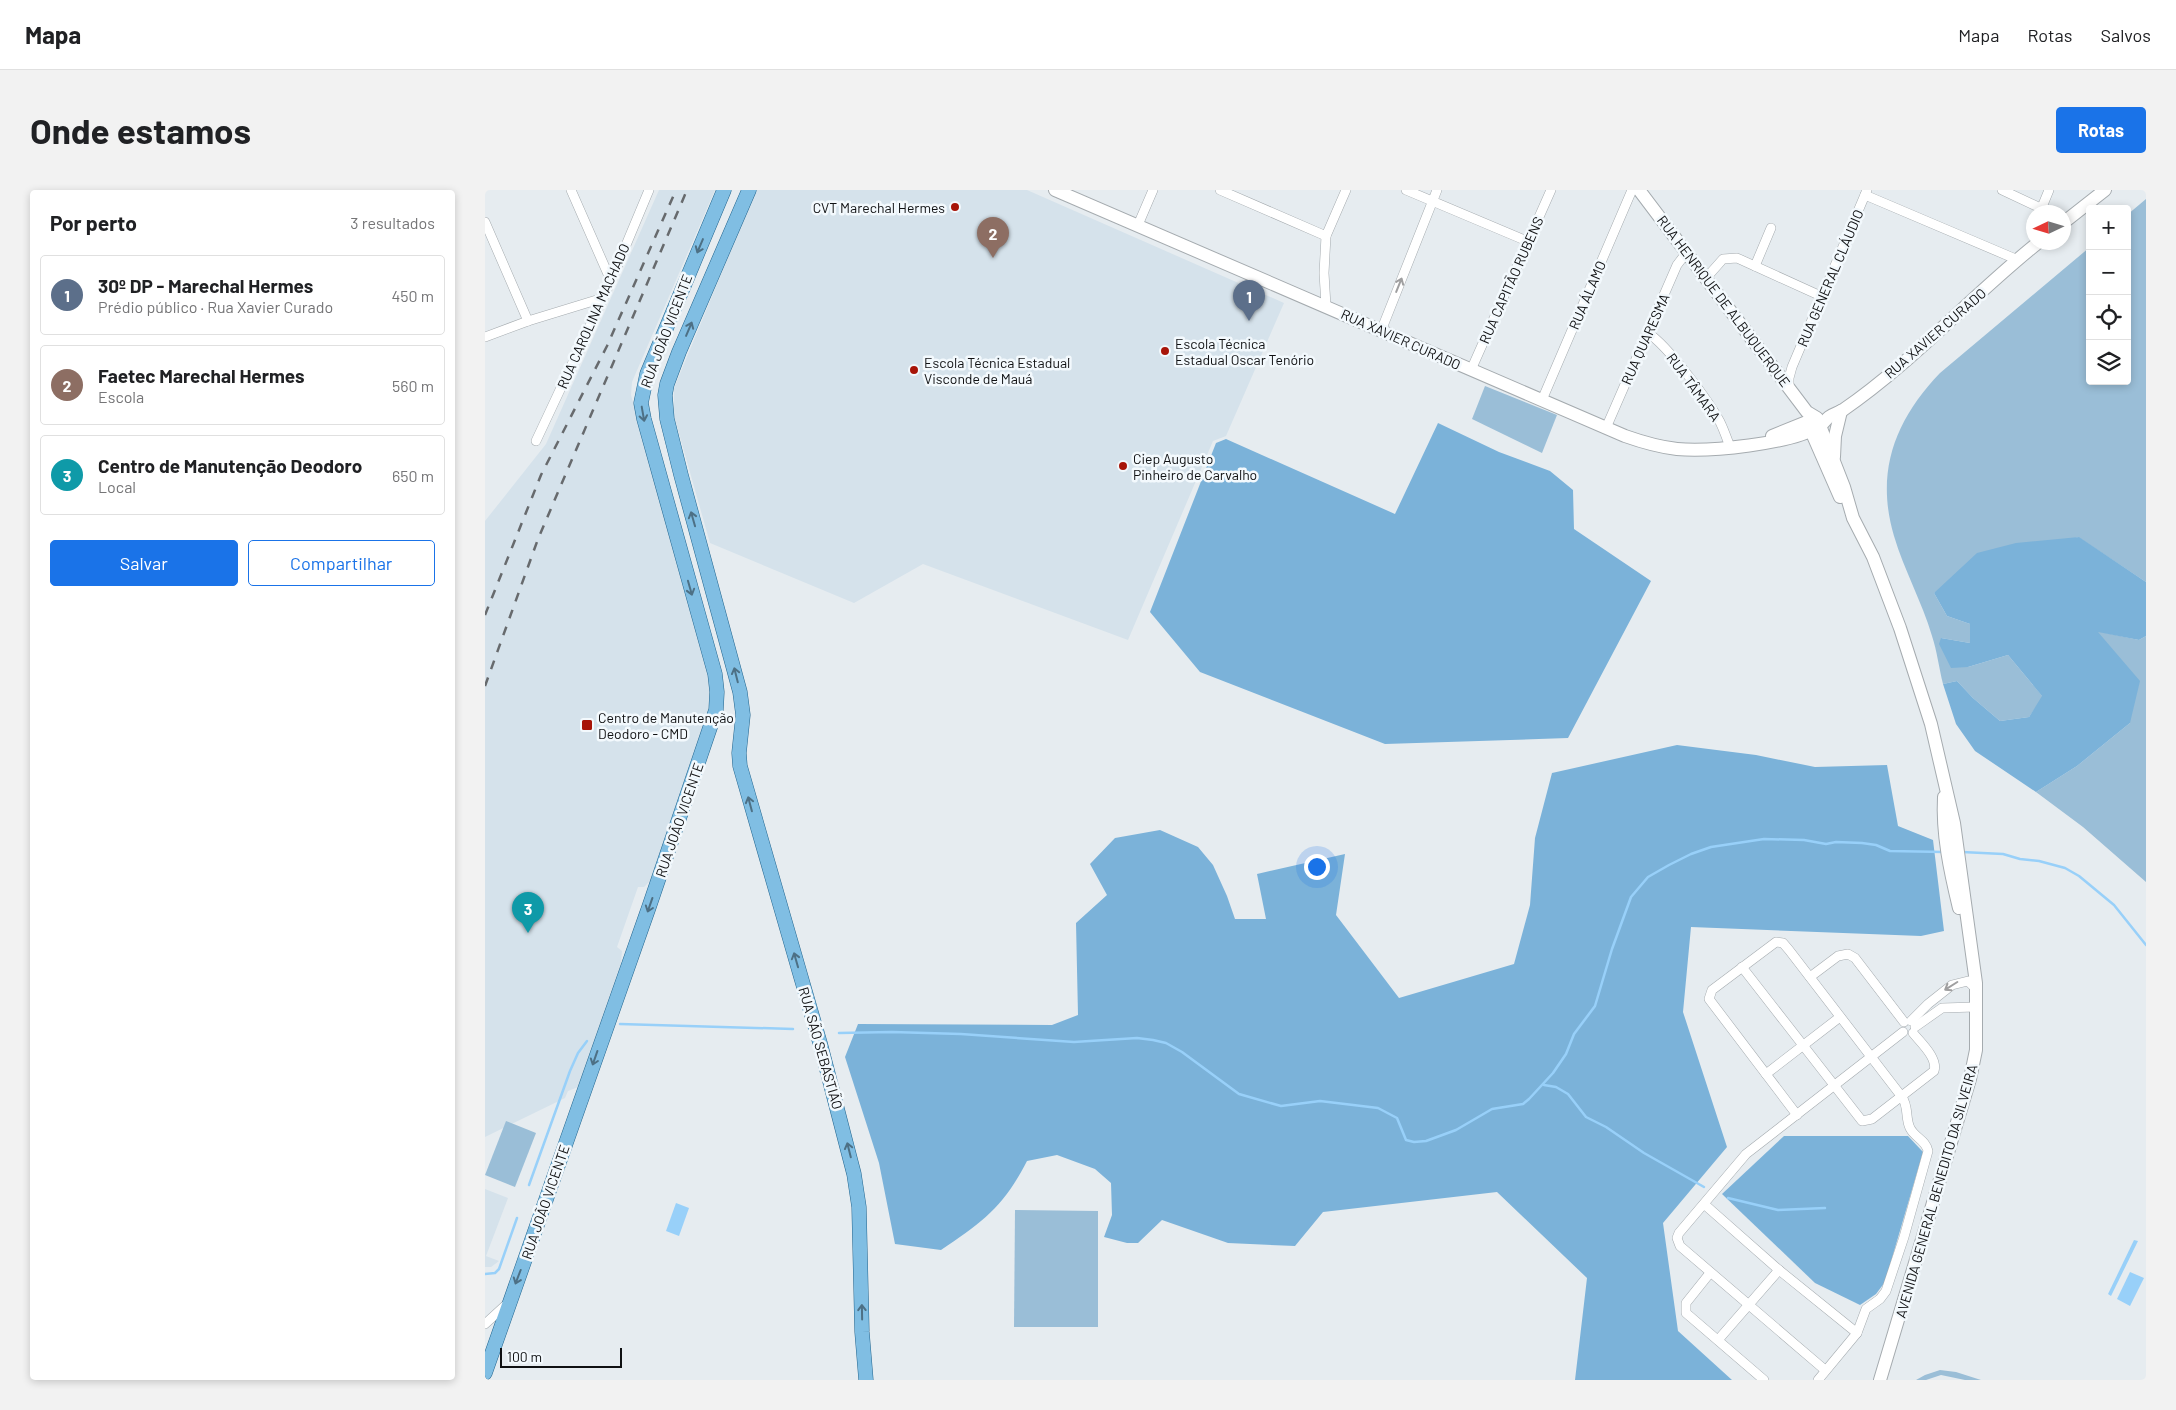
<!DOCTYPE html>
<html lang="pt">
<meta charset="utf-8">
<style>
:root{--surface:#fff;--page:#f2f2f2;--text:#202124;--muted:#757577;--line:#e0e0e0;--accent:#1a73e8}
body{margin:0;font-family:Barlow,sans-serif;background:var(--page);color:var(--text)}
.controls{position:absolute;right:15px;top:15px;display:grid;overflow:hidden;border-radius:5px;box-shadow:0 2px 8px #0003}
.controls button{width:45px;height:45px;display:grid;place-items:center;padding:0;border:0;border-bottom:1px solid var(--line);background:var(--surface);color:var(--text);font:25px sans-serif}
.compass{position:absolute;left:1541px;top:15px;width:45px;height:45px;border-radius:50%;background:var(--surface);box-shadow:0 2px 8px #0003;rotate:266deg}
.scale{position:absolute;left:15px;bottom:12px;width:122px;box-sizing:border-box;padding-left:5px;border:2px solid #0f1012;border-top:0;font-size:14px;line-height:18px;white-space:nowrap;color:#0f1012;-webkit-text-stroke:4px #f3f9fd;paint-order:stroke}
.you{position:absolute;left:831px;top:676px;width:18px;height:18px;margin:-12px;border:4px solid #fff;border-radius:50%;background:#1a73e8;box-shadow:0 0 0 8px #1a73e833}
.badge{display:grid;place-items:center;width:32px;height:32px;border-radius:50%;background:var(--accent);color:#fff;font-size:16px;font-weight:700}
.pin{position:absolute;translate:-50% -41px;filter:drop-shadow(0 1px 2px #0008)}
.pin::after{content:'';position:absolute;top:26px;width:18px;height:15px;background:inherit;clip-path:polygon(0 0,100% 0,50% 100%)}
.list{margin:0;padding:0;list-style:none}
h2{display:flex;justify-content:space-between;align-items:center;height:65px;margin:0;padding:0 20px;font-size:21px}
h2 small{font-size:16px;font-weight:400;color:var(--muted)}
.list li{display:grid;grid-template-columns:32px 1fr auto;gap:15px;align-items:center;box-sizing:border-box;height:80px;margin:0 10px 10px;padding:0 10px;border:1px solid var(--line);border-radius:5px}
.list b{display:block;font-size:19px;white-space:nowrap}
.list p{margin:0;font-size:16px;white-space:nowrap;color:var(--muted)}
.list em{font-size:16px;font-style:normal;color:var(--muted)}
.actions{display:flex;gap:10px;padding:15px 20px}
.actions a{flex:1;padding:11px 0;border:1px solid var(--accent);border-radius:5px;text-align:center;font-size:18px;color:var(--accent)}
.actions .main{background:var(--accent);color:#fff}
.icon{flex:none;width:28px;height:28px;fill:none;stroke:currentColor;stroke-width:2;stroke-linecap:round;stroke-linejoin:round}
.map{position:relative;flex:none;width:1661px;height:1190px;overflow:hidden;border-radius:5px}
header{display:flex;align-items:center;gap:30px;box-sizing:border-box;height:70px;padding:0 25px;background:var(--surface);border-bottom:1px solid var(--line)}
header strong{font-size:24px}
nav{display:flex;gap:28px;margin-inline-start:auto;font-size:18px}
.intro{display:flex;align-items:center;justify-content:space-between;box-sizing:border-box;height:120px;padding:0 30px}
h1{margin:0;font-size:35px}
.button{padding:12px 22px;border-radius:5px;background:var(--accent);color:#fff;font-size:18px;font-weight:700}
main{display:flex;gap:30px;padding:0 30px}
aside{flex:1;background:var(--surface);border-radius:5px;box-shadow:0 2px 8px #0003}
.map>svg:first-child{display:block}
</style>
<header>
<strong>Mapa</strong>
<nav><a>Mapa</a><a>Rotas</a><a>Salvos</a></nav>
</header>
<div class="intro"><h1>Onde estamos</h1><a class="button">Rotas</a></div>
<main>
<aside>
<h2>Por perto<small>3 resultados</small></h2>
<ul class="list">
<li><span class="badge" style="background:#5c6f8a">1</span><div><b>30º DP - Marechal Hermes</b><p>Prédio público · Rua Xavier Curado</p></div><em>450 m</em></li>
<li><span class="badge" style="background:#8d6e63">2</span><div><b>Faetec Marechal Hermes</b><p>Escola</p></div><em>560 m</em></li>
<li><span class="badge" style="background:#0f9aa8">3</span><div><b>Centro de Manutenção Deodoro</b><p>Local</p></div><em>650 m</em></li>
</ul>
<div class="actions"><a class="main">Salvar</a><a>Compartilhar</a></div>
</aside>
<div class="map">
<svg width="1661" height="1190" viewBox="0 0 1661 1190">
<rect width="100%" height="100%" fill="#e6ecf0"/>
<g fill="#d5e2eb">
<polygon points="174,0 230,0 147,192 146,205 221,471 225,503 223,525 166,690 159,697 153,697 132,757 137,761 136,773 93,897 83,901 80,908 0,947 0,331 61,254"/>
<polygon points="271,0 542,0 799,113 741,246 728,251 643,450 438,374 369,413 225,353 189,226 189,198"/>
<polygon points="0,999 23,1008 1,1066 14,1071 6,1077 0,1077"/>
</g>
<g fill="#9abed7">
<path d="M1661,9v383l-68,-45 -144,56 13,23 23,8v19l-29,-5 27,29 40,-12 35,42 -14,20 -29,4 -27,-23 -16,-17 -14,3c-4,-16 -6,-33 -11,-48 -10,-34 -28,-66 -38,-100 -19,-64 1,-116 46,-163l150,-126v134h37v-166z"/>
<polygon points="1000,196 1072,225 1057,263 987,229"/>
<polygon points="1612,441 1654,450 1661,446 1661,692 1598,637 1551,602 1592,576 1645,533"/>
<polygon points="21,931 51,943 30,997 0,985"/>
<polygon points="530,1020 613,1021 613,1137 529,1137"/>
<polygon points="1455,1180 1471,1182 1496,1190 1480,1190 1456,1185 1441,1190 1431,1190 1440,1185"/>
</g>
<g fill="#7bb2d9">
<polygon points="953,233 1014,262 1065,281 1088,300 1089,339 1166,391 1083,548 900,554 715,482 665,422 731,253 741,249 910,324"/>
<polygon points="1594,347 1661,392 1661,446 1654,450 1613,442 1655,491 1645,533 1592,576 1551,602 1490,561 1471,534 1458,494 1472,491 1488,508 1515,531 1544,527 1557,506 1523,465 1483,477 1466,478 1454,454 1456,448 1485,453 1485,434 1462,426 1449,403 1492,363 1531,353"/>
<path d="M1192,555l79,10 59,12 72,-2 11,61 35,14 11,91 -23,5 -230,-9 -8,85 44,135 -64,76 15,108 54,49h-157l12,-102 -90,-86 -174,20 -28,34 -67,-3 -66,-23 -24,23h-11l-23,-6 8,-22 -1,-32 -16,-14 -38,-14 -30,6c-23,45 -44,61 -86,89l-46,-6 -16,-81 -34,-106 13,-33 194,1 26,-10 -2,-92 31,-28 -17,-31 25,-26 45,-8 38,17 15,18 14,31 8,23h31l-9,-45 88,-20 -9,61 63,83 115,-34 16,-59 5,-67 17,-65z"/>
<polygon points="1299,946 1423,946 1438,962 1400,1092 1391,1104 1375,1115 1330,1093 1237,1004"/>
</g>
<g fill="#98d0f9">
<polygon points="191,1013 204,1018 194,1046 181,1041"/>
<polygon points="1649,1050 1653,1051 1626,1106 1623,1104"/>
<polygon points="1645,1082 1659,1088 1645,1116 1632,1109"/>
</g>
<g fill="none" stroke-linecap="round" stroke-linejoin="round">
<g stroke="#98d0f9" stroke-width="2.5">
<polyline points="1477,662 1518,664 1535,669 1554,671 1580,678 1594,686 1629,715 1661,755"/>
<polyline points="135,834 308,839"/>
<polyline points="354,843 407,842 476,844 589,852 652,848 668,850 681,853 697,862 754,904 796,916 835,911 893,918 912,928 921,950 929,952 941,951 971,940 1007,919 1038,914 1044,909 1068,883 1081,864 1089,844 1110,816 1127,759 1146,707 1163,687 1184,675 1206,664 1226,657 1279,649 1319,650 1341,654 1351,652 1377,653 1391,655 1405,661 1459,662"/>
<polyline points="1059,895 1071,897 1083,904 1101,927 1121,937 1159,963 1219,997"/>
<polyline points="44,995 85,881 93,863 102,851"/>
<polyline points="1243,1008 1293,1020 1340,1018"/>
<polyline points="0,1084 10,1083 14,1079 32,1028"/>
</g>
<g stroke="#a5abaf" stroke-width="10">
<g id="minor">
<polyline points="86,0 126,91"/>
<polyline points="735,0 841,46"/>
<polyline points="921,0 1042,51"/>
<polyline points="1517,0 1564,22"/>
<polyline points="1380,5 1533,70"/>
<polyline points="1555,22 1564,0"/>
<polyline points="0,32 43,131"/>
<polyline points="653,35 668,0"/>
<polyline points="1270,76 1286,38"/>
<polyline points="1222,87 1238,69 1252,68 1338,107"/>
<polyline points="841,116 839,83 841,46 861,0"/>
<polyline points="896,141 952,0"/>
<path d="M1163,143c20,13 60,67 72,89 4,8 7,17 10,25"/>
<polyline points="0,147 43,131 118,108"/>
<polyline points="986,180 1066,0"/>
<polyline points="1304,197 1304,188 1307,177 1382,0"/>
<polyline points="1057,210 1147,0"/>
<polyline points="1121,238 1192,75 1202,62"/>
<polyline points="51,251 126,91 164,0"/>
<path d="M1257,777l120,154 10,-2 62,-48c4,-13 -13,-28 -21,-38"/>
<polyline points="1325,787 1353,766 1363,764 1370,768 1419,832"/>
<polyline points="1426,831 1443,814 1467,795 1483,791 1491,799"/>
<polyline points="1430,837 1457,818 1490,817"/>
<polyline points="1281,884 1355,827"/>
<path d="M1312,925l-88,-116 3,-9 64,-48 7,1 6,7 113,147c7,10 3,21 8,31 5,10 16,12 18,23l-24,86 -18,54 -6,8 -14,10 -9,24 -39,47"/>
<polyline points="1219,1014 1294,1080 1372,1143"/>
<polyline points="1225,1083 1201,1113 1201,1123 1279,1190"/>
<polyline points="0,1134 23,1113"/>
<polyline points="1233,1150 1294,1080"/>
<polyline points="1340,1180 1195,1056 1192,1048 1194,1043 1261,964 1418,842"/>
</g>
</g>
<g stroke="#a5abaf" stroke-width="14">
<g id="secondary">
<path d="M570,0l570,246c17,6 34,11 52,13 32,3 113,-5 141,-22 5,-2 7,-7 11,-10 4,-3 9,-4 14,-7 70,-48 129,-115 196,-168"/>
<polyline points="1154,0 1322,222 1332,228 1359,297 1368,328 1388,367 1415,438 1446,534 1469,633 1491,793 1491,860 1485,889 1395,1190"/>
<polyline points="1578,33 1620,0"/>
<polyline points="1323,234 1355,307"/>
<polyline points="1287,246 1329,229"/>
<polyline points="1349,267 1350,246 1356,221"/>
<path d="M1459,607c-2,37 6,74 15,111"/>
</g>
</g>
<g stroke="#22658e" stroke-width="15">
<g id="primary">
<polyline points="264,0 194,162 182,194 180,205 182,229 196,285 255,502 258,525 254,563 255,576 335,853 369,984 374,1017 377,1142 381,1190"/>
<polyline points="0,1183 164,717 231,520 232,502 230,484 159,229 156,213 162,184 239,0"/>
</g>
</g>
<use href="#minor" stroke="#fff" stroke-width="9"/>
<use href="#secondary" stroke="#fff" stroke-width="12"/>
<use href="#primary" stroke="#80bee3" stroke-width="14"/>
<g stroke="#676a6d" stroke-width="2.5" stroke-dasharray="9 9" stroke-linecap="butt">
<polyline points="0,425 56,285 122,156 191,0"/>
<polyline points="0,496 53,349 202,0"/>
</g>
</g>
<defs><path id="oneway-shaft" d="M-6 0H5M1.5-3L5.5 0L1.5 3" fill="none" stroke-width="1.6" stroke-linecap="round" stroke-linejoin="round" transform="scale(1.25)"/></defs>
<g stroke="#4d7085">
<use href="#oneway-shaft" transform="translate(215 56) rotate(113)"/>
<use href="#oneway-shaft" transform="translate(204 139) rotate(-67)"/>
<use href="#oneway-shaft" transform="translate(158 224) rotate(80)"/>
<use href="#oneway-shaft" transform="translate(208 329) rotate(-106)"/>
<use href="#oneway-shaft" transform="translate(205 398) rotate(74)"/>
<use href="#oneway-shaft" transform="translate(251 485) rotate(-104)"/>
<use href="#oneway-shaft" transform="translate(265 614) rotate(-105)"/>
<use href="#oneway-shaft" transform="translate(165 715) rotate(109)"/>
<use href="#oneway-shaft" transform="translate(311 770) rotate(-106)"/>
<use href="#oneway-shaft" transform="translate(110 868) rotate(109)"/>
<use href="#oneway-shaft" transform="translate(364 960) rotate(-104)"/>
<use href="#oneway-shaft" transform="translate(33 1087) rotate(111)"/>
<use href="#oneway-shaft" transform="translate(377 1122) rotate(-91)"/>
</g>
<g stroke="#9f9fa0">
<use href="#oneway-shaft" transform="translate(914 95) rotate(-68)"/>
<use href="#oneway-shaft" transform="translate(1466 796) rotate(148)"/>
</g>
<g fill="#a71408" stroke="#f3f9fd" stroke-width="2">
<circle cx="470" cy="17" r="5"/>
<circle cx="680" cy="161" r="5"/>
<circle cx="429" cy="180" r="5"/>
<circle cx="638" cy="276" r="5"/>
<rect x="96" y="529" width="12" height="12" rx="2.5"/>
</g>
<g text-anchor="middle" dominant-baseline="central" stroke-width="5" stroke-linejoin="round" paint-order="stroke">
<g font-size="14" fill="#0f1012" stroke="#f3f9fd" text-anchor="start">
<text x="460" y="17" text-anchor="end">CVT Marechal Hermes</text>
<text x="690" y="153">Escola Técnica<tspan x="690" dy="16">Estadual Oscar Tenório</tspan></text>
<text x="439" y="172">Escola Técnica Estadual<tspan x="439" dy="16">Visconde de Mauá</tspan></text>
<text x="648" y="268">Ciep Augusto<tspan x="648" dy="16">Pinheiro de Carvalho</tspan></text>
<text x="113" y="527">Centro de Manutenção<tspan x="113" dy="16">Deodoro - CMD</tspan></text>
</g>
<g font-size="14" fill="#0f1012" stroke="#f3f9fd">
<text transform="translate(1345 88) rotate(-67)">RUA GENERAL CLÁUDIO</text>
<text transform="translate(1026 90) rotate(-66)">RUA CAPITÃO RUBENS</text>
<text transform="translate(1102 105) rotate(-67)">RUA ÁLAMO</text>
<text transform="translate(1239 111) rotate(53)">RUA HENRIQUE DE ALBUQUERQUE</text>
<text transform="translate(108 126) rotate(-66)">RUA CAROLINA MACHADO</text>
<text transform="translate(181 141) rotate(-69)">RUA JOÃO VICENTE</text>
<text transform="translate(1450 143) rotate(-41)">RUA XAVIER CURADO</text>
<text transform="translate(916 149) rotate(24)">RUA XAVIER CURADO</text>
<text transform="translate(1160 149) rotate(-66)">RUA QUARESMA</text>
<text transform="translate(1209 197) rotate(54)">RUA TÂMARA</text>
<text transform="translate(194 630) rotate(-71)">RUA JOÃO VICENTE</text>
<text transform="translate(336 858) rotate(74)">RUA SÃO SEBASTIÃO</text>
<text transform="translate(1451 1001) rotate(-74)">AVENIDA GENERAL BENEDITO DA SILVEIRA</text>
<text transform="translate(60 1012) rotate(-71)">RUA JOÃO VICENTE</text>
</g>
</g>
</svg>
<div class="controls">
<button>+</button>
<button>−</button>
<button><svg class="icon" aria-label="locate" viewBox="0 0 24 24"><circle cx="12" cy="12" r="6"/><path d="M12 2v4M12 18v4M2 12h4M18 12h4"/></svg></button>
<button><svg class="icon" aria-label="layers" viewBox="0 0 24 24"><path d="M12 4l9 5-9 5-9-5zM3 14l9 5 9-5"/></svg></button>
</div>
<svg class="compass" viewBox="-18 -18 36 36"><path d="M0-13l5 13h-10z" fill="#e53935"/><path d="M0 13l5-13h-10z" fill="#757577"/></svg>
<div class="scale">100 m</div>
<div class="you"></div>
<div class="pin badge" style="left:764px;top:131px;background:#5c6f8a">1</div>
<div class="pin badge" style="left:508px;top:68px;background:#8d6e63">2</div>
<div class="pin badge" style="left:43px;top:743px;background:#0f9aa8">3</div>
</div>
</main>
